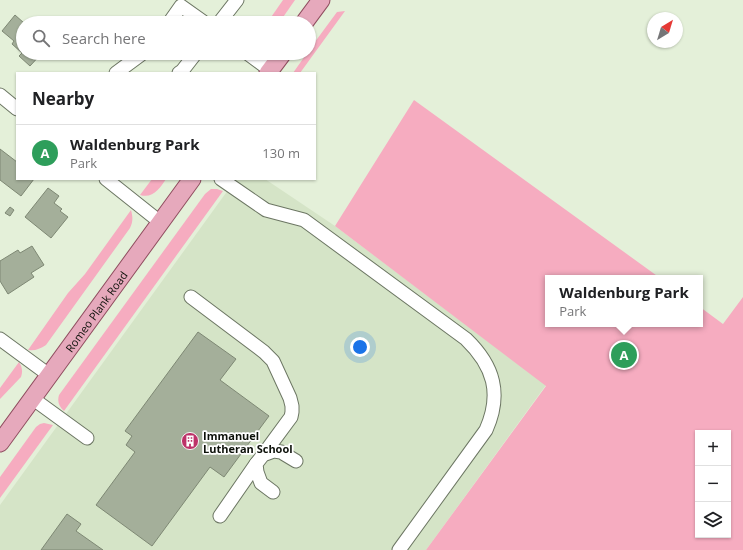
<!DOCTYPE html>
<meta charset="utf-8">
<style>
:root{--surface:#fff;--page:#f6f6f6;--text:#202124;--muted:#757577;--line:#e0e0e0;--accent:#bd3168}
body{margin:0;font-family:"Open Sans",sans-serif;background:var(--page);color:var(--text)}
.controls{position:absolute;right:12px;bottom:12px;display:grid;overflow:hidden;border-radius:0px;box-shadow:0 1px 3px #0004}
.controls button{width:36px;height:36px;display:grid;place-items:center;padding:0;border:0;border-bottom:1px solid var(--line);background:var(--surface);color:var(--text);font:20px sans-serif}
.compass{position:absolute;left:647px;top:12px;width:36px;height:36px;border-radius:50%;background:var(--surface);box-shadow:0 1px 3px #0004;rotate:38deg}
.you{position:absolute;left:360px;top:347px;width:14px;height:14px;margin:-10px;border:3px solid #fff;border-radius:50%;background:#1a73e8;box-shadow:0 0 0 6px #1a73e833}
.badge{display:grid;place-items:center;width:26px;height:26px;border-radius:50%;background:var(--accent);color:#fff;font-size:13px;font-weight:700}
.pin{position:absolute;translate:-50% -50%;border:2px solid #fff;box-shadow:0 1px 4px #0006}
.popup{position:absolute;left:545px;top:275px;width:158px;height:52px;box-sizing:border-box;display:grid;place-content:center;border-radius:0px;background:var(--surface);filter:drop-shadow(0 1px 3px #0005);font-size:13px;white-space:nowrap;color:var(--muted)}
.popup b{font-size:15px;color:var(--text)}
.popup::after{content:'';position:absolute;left:50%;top:100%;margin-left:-8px;border:8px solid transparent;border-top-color:var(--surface)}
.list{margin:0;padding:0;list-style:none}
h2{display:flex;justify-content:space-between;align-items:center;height:52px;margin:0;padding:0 16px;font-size:17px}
h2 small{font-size:13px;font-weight:400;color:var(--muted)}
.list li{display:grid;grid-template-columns:26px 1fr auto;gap:12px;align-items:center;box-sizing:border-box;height:56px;padding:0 16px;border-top:1px solid var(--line)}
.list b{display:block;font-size:15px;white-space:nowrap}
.list p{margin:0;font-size:13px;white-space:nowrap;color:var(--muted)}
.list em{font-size:13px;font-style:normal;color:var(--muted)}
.icon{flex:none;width:22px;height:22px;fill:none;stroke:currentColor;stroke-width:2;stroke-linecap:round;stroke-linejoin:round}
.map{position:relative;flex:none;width:743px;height:550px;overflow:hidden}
.search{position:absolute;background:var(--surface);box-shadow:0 1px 3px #0004;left:16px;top:16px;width:300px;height:44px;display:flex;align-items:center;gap:10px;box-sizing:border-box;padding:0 14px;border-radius:22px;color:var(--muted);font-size:15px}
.panel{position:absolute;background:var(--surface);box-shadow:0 1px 3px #0004;left:16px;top:72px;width:300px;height:108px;border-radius:0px}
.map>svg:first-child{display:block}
</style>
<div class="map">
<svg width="743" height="550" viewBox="0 0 743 550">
<rect width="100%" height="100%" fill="#e4f0d9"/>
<polygon fill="#d5e4c7" points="236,179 265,179 335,226 546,385 426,550 0,550 0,505"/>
<g fill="#f6acc0" fill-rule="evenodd">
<polygon points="283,0 295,0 279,23 267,23"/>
<polygon points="345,11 300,73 293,73 307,53 309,53 309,50 337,12"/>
<path d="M414,100l246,178h-112v46h152v-17l23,17 20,-27v253h-317l120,-164 -211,-160zM698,433h30v102h-30z"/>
<path d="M152,179h14c-6,9 -13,20 -26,16z"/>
<path d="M211,189h6l6,2 -159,220c-5,-5 -7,-9 -5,-16l146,-201z"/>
<path d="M131,210c2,7 2,12 -1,18l-84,117c-6,4 -11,6 -18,5l40,-57 17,-19z"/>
<path d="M19,362c3,5 4,9 2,15l-21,22v-11z"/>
<polygon points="44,423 53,425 0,498 0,477 36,427 40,424"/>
</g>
<g fill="#a4af9a" stroke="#7e8874">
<polygon points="15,15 24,23 23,23 23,53 42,53 30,66 19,56 22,53 12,44 14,41 2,31"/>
<polygon points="0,149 17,162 17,179 34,179 21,196 0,180"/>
<polygon points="48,188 59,196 54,203 62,209 60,211 68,217 51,238 25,217"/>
<polygon points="10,207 14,210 10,216 5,213"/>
<polygon points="32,246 44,265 31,273 34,277 8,294 0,281 0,261 18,250 20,253"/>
<polygon points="198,332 236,359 220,380 269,416 224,477 210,467 152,546 96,505 135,452 126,445 132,436 125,431"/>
<polygon points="67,514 81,524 76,531 103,550 41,550"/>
</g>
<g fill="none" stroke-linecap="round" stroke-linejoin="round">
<g stroke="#6c7663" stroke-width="15">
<g id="minor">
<polyline points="169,23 181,6 205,23"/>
<polyline points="219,23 237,0"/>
<polyline points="247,53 270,70"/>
<polyline points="116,73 143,53"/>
<polyline points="179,73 182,71 196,53"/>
<polyline points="0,95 17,109"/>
<polyline points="106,179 160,222"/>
<path d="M221,179l45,31 38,10 162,119c28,27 36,55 20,91l-87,120"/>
<polyline points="191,297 264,352 273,361 290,398 292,406 292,412 291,417 288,421 263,455"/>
<polyline points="0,339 49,375"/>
<polyline points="32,398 87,438"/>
<polyline points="273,492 261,483 257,472 256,464 263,455 274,451 281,452 296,461"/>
<polyline points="220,516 256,464"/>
</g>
</g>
<g stroke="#904e60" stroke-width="19">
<g id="major">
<polyline points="304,23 321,0"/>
<polyline points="268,73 283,53"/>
<path id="s1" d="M0,443l192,-264"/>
</g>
</g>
<use href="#minor" stroke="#fff" stroke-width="13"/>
<use href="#major" stroke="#e6a9bc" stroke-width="17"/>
</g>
<defs>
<g id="building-disc" transform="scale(0.9)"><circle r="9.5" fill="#bd3168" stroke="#fff"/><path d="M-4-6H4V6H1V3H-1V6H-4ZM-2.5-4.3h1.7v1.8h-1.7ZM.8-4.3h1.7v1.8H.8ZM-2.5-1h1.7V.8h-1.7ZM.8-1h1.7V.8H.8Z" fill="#fff"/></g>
</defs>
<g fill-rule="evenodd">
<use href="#building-disc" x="190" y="441"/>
</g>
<g text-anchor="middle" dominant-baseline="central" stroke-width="3.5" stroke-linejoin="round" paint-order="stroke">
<g font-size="11" fill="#0d110a" stroke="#fff">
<text stroke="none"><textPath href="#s1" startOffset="163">Romeo Plank Road</textPath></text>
</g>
<g font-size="11" font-weight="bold" fill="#0d110a" stroke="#fff" text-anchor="start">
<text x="203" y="435">Immanuel<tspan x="203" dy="13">Lutheran School</tspan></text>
</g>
</g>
</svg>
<div class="controls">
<button>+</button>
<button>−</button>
<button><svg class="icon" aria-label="layers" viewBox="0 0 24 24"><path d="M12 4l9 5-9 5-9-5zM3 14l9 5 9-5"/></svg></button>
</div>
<svg class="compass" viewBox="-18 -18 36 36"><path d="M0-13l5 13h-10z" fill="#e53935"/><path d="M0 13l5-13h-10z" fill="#757577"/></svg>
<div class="you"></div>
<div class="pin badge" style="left:624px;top:355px;background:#2e9e5b">A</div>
<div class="popup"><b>Waldenburg Park</b>Park</div>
<div class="search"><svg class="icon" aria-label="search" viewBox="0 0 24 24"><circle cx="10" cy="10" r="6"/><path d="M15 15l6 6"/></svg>Search here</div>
<section class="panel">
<h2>Nearby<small></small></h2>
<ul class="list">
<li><span class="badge" style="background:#2e9e5b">A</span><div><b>Waldenburg Park</b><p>Park</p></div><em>130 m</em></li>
</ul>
</section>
</div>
